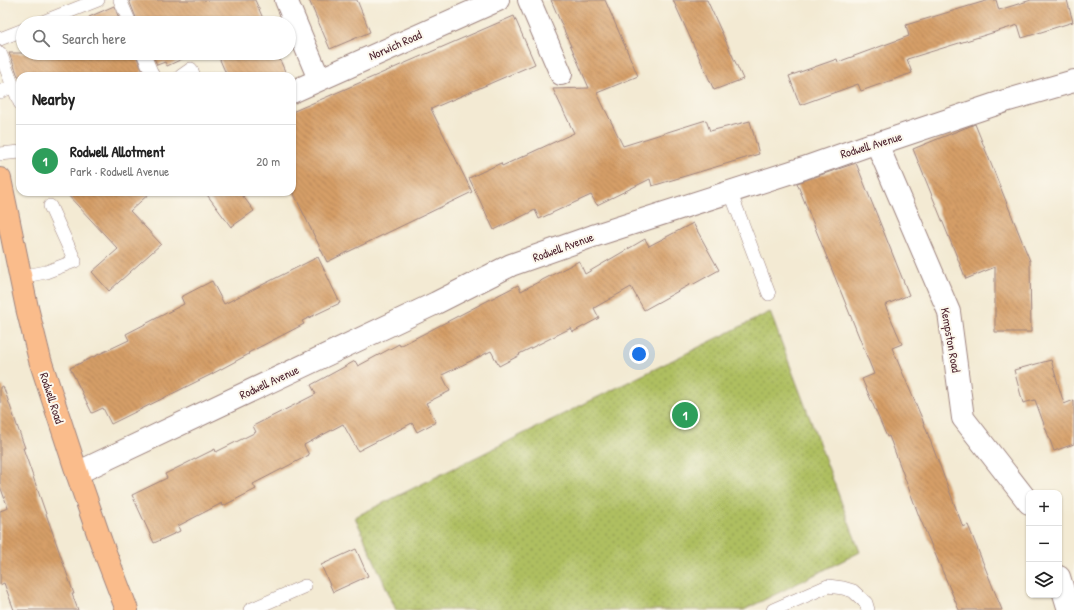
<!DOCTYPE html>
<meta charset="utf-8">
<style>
:root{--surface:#fff;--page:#f2f2f2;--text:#222;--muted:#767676;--line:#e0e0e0;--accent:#0f766e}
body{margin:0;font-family:"Patrick Hand",sans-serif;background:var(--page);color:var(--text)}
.controls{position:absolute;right:12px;bottom:12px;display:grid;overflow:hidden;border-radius:8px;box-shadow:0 1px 3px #0004}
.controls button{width:36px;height:36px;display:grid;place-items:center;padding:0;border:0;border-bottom:1px solid var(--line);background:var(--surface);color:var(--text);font:20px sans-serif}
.you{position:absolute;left:639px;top:354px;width:14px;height:14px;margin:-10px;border:3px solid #fff;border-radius:50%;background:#1a73e8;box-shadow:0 0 0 6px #1a73e833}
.badge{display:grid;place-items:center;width:26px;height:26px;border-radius:50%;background:var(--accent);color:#fff;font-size:13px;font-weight:700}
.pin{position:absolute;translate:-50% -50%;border:2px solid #fff;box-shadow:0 1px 4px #0006}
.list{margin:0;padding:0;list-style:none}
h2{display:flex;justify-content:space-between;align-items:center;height:52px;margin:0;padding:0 16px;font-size:17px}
h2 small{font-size:13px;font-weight:400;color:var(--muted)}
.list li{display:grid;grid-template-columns:26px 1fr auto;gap:12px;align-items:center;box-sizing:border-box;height:72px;padding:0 16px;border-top:1px solid var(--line)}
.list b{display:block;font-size:15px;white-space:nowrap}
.list p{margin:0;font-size:13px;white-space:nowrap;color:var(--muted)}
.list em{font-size:13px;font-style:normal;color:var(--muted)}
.icon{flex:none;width:22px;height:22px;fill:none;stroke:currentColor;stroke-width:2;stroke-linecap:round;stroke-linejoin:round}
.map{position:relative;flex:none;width:1074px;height:610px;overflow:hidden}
.search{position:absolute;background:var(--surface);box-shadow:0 1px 3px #0004;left:16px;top:16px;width:280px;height:44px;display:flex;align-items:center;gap:10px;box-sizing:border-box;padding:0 14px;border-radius:22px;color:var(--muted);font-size:15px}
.panel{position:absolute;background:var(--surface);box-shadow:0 1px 3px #0004;left:16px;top:72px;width:280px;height:124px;border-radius:12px}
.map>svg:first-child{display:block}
</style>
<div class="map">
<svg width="1074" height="610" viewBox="0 0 1074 610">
<defs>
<pattern id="garden-dots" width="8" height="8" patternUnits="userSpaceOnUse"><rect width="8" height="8" fill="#afbf61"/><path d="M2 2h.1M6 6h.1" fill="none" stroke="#909b50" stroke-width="1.8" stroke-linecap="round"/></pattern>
<pattern id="building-back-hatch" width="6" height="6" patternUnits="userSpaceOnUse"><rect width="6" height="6" fill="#d69f68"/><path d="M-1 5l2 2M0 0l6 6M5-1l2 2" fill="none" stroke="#b08156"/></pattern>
</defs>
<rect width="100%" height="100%" fill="#fbf7ec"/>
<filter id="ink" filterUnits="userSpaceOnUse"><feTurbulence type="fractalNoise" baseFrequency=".025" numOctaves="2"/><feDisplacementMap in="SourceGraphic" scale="8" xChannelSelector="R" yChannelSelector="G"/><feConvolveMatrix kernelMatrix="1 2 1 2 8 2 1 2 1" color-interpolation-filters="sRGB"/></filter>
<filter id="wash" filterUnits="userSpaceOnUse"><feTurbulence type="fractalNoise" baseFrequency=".012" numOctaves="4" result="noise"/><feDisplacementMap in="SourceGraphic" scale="16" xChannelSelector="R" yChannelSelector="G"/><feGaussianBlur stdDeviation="0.9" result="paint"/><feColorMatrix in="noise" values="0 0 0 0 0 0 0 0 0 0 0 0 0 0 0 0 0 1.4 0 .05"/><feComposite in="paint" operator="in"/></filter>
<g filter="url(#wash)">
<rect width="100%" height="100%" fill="#f3ead3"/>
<polygon fill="url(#garden-dots)" stroke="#7c6f46" points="770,312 860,552 744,610 396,610 355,517"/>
<g id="blocks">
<g fill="url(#building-back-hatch)">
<polygon points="129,0 255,0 265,23 138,23"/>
<polygon points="309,0 357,0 370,32 330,49"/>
<polygon points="551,0 605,0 638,76 597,93 623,146 706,120 710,131 750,121 759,154 652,186 650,179 597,205 591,195 539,219 535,210 494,230 469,178 501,163 502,166 574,133 553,89 589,88"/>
<polygon points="673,0 707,0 743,79 714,90"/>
<polygon points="989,0 996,0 999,10 1031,0 1067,0 1073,22 1022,38 1018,25 907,59 912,73 861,91 858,84 800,105 789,76 837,59 838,62 909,36 906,25"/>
<polygon points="114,6 121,23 92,23 89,17"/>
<polygon points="514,16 535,64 431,109 472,192 327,262 292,190 292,112"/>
<polygon points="9,53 135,53 143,72 134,76 18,76"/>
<polygon points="152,53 195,53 167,66 165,62 157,65"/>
<polygon points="217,53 277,53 287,76 227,76"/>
<polygon points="975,124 1030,261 1031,332 995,332 995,267 966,279 913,149"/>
<polygon points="856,163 909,295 885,305 902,344 892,348 921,416 963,527 968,525 1002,610 959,610 919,516 889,436 887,437 862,379 874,374 797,183"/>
<polygon points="65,192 151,192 130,211 161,244 109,291 92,272 118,249"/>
<polygon points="205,192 240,192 254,211 231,227"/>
<polygon points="693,223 719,270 692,285 691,284 644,310 631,287 594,308 599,318 573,332 571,328 519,354 520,355 499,366 491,351 442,375 450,391 426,403 436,422 417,432 412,423 358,451 343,424 304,445 309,455 253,484 256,489 223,506 222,503 178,526 180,531 154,543 132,495 167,478 165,474 215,449 216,452 256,432 253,426 316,394 311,385 355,361 358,366 399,344 400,346 518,285 521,291 579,261 585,274 645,239 649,246"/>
<polygon points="318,257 340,303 302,321 304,324 248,353 249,354 210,375 111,424 103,408 92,413 70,368 129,340 126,334 184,304 181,297 212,281 224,304"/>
<polygon points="1051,360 1064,404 1074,400 1074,444 1054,451 1035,400 1023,403 1014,370"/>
<polygon points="3,386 25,448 23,448 74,594 72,594 78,610 14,610 4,583 0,585 0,511 8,508 0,486 0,387"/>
<polygon points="356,549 368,576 333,592 321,565"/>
</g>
</g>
</g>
<g filter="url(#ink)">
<use href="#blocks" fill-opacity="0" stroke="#9e847f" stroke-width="1"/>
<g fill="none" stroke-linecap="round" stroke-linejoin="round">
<g stroke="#9e847f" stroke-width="14">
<g id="lane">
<polyline points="120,0 130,23"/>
<polyline points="40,23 98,0"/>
<polyline points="0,39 23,30"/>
<polyline points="0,53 13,86 0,92"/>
<polyline points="143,53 153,76"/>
<polyline points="181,76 191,69 194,76"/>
<polyline points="13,86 20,103"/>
<polyline points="0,154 20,152"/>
<polyline points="730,191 769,294"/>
<polyline points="20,277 46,272 75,261 50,206"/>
<polyline points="250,610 305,586"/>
<polyline points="773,610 828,586 843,588 853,591 866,603 868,610"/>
</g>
</g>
<g stroke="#9e847f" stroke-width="24">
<g id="street">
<polyline points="286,0 319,79"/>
<polyline points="529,0 561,74"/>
<polyline points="292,92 498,0"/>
<polyline points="877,144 949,312 963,418 1029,503"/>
<polyline points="77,473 436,303 511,265 593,236 804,168 869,145 877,144 1005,101 1074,81"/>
<polyline points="1059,577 1069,610"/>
</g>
</g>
<g stroke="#9e847f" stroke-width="24">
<polyline id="highway" points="0,179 27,308 40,360 77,473 101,542 127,610"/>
</g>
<use href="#lane" stroke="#fff" stroke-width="13"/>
<use href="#street" stroke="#fff" stroke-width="22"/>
<use href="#highway" stroke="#fabc8b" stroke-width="22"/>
</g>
</g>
<g text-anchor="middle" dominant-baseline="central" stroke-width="4" stroke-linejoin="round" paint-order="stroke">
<g font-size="12" fill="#4a1f2b" stroke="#fbf7ec">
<text transform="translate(395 45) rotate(-24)">Norwich Road</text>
<text transform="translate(871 145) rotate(-17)">Rodwell Avenue</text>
<text transform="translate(563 247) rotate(-20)">Rodwell Avenue</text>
<text transform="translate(951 340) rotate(80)">Kempston Road</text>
<text transform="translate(269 382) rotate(-25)">Rodwell Avenue</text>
<text transform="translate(52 398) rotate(72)">Rodwell Road</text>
</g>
</g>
</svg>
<div class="controls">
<button>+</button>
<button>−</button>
<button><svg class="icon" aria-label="layers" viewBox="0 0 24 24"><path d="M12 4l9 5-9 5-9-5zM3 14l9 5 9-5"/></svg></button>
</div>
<div class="you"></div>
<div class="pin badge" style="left:685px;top:415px;background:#2e9e5b">1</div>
<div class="search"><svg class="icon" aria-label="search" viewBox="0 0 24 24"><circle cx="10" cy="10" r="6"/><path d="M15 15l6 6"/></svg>Search here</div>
<section class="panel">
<h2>Nearby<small></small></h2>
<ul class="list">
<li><span class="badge" style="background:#2e9e5b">1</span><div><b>Rodwell Allotment</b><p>Park · Rodwell Avenue</p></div><em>20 m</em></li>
</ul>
</section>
</div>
